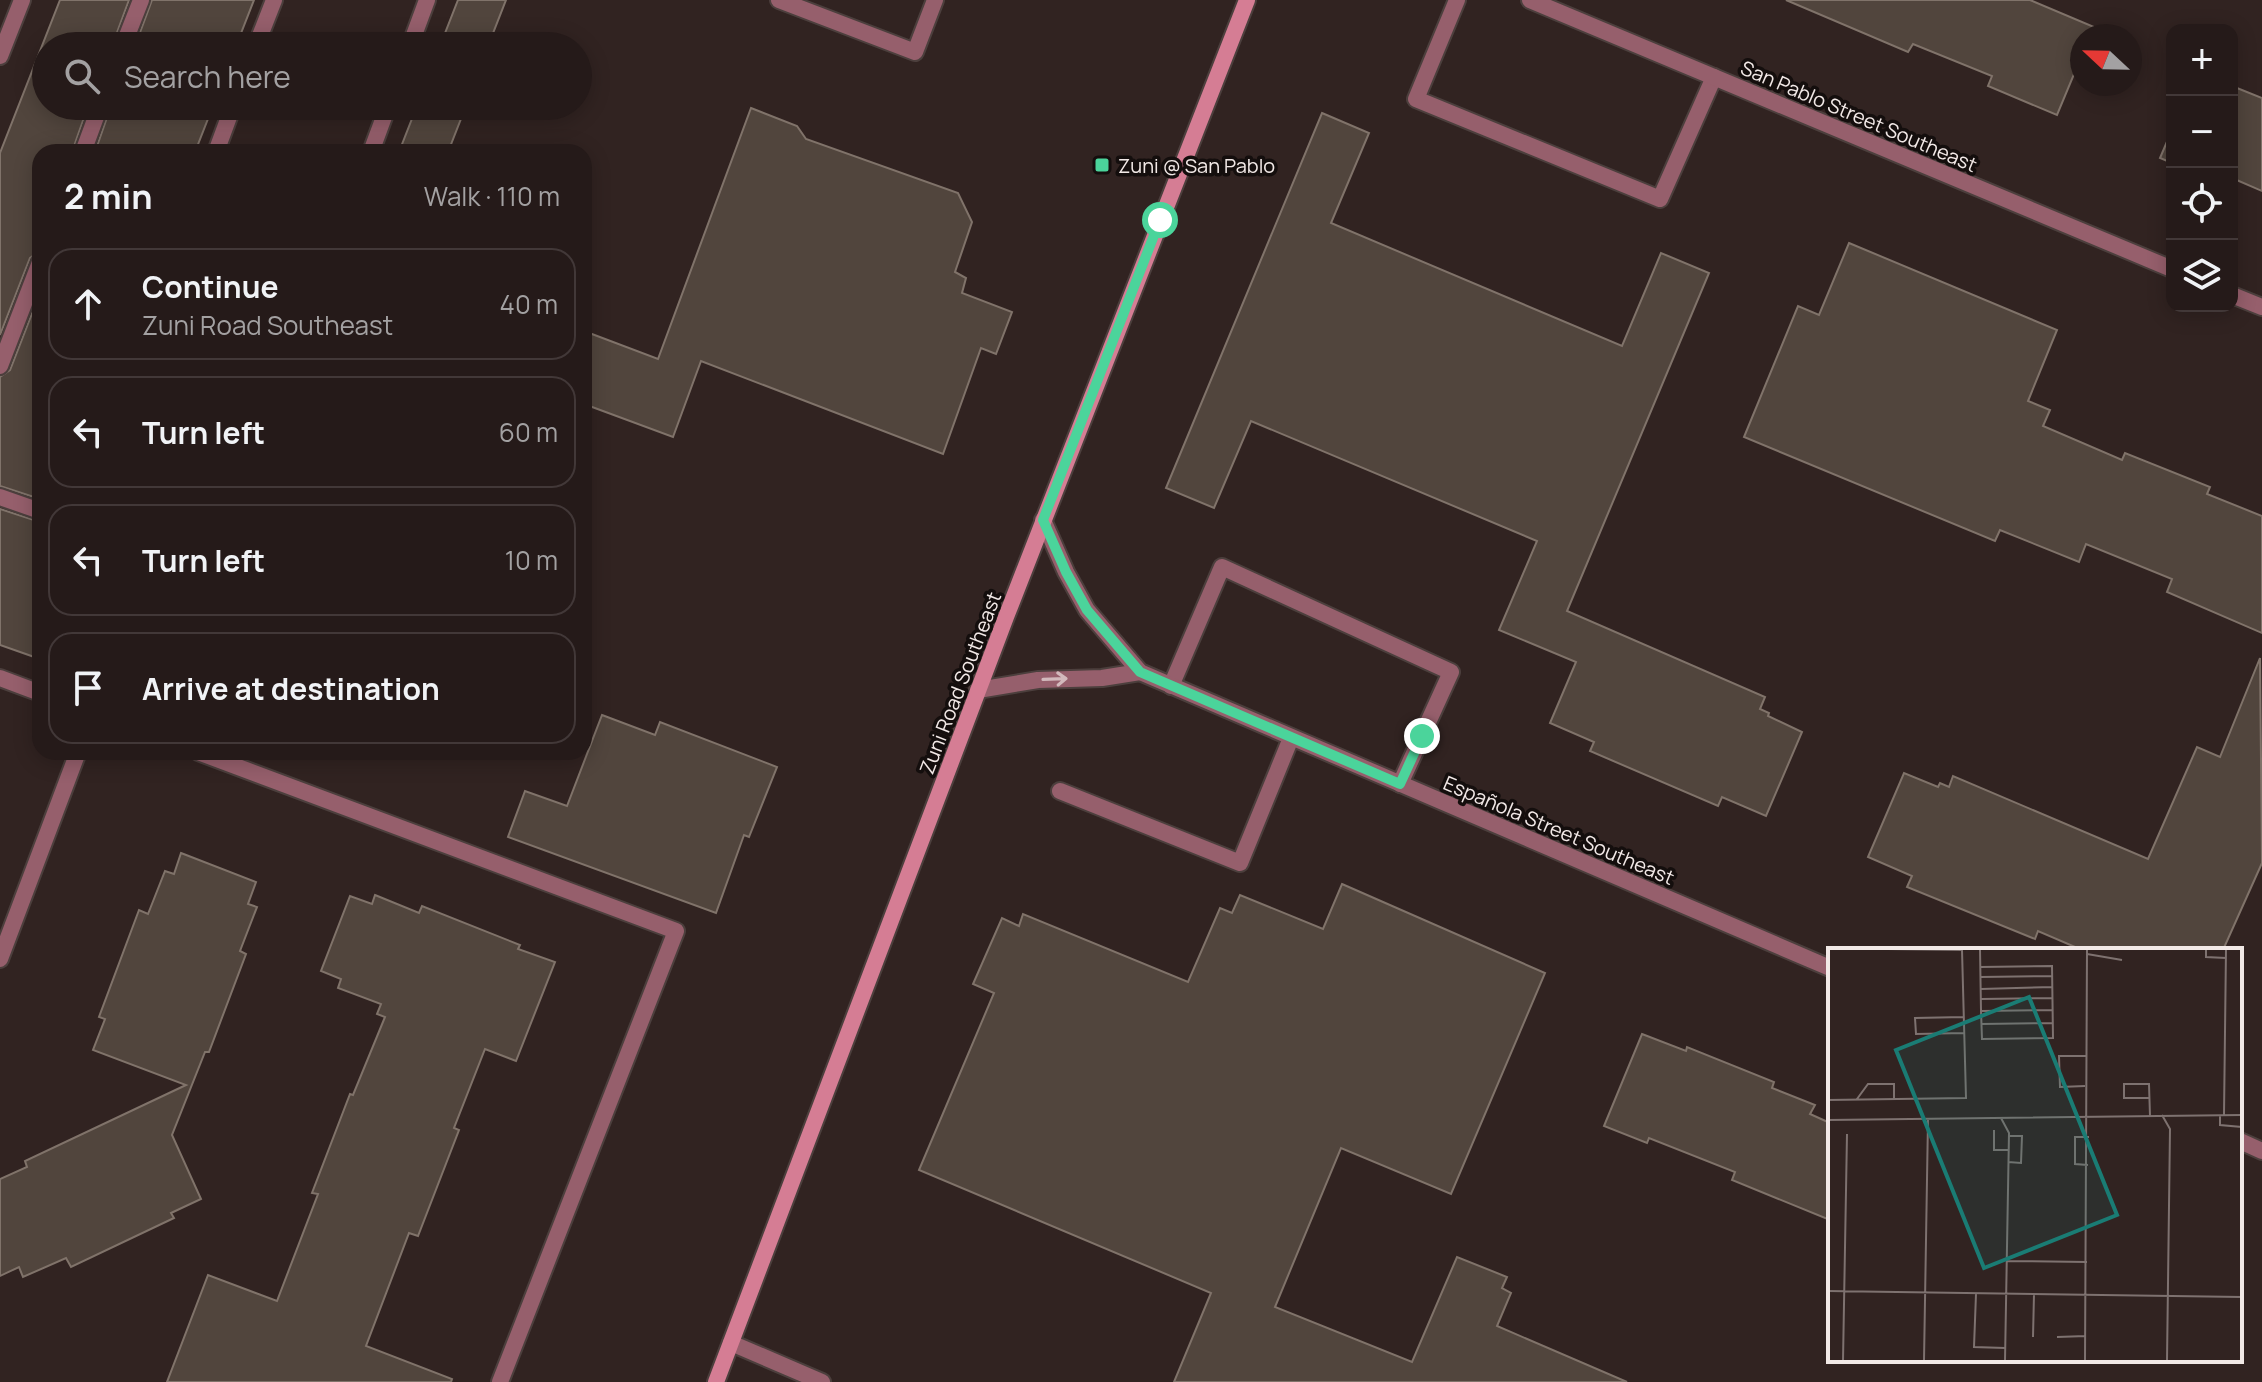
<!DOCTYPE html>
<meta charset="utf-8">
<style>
:root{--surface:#251a19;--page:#2d2322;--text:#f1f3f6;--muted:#a3a1a2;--line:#423838}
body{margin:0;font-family:Manrope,sans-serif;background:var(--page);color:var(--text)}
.controls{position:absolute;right:24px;top:24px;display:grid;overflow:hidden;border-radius:16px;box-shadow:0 4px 20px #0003}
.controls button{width:72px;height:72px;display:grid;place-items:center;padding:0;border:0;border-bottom:2px solid var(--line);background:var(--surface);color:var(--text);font:40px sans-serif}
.compass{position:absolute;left:2070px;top:24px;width:72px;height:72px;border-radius:50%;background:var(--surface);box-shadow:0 4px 20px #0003;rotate:292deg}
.stop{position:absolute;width:24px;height:24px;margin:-18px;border:6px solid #4bd49b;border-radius:50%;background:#fff}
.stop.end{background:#4bd49b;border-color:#fff;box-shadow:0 2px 8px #0008}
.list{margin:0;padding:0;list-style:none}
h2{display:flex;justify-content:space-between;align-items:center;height:104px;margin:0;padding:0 32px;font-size:34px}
h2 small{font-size:26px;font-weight:400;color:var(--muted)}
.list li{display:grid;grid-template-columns:52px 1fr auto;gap:24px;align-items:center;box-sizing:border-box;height:112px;margin:0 16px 16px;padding:0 16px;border:2px solid var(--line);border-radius:24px}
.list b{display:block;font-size:30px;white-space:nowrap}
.list p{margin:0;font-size:26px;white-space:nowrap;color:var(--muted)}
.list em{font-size:26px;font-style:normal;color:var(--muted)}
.icon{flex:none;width:44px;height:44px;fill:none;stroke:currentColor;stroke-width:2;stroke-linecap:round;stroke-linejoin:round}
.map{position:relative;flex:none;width:2262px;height:1382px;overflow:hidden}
.search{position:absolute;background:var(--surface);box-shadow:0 4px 20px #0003;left:32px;top:32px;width:560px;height:88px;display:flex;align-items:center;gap:20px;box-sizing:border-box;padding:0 28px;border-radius:44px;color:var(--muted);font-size:30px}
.panel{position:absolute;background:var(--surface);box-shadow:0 4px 20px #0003;left:32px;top:144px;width:560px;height:616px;border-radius:24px}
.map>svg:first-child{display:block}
</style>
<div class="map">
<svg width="2262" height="1382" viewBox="0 0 2262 1382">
<rect width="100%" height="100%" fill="#312321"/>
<g fill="#51453d" stroke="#80736a" stroke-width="2">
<polygon points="60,0 129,0 112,46 46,46 46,106 88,106 72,152 40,152 40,251 30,258 0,335 0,153"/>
<polygon points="152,0 254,0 236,46 135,46"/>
<polygon points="458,0 506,0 488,46 440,46"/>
<polygon points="1786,0 2030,0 2094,27 2090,36 2082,36 2082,55 2057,115 1988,86 1992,76 1913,44 1908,52"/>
<polygon points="2232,86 2262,98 2262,191 2232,178"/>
<polygon points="111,106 213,106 195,152 95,152"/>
<polygon points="417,106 466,106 448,152 399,152"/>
<polygon points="751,108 797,126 806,139 958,193 972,222 955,272 966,278 962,293 1012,312 996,354 981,348 943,454 701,361 673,437 584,404 584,331 658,359"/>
<polygon points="1322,113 1369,133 1331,223 1622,346 1661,253 1709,273 1567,611 1765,697 1760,709 1769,713 1768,716 1802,732 1766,816 1722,797 1718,806 1590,751 1594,742 1550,723 1576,662 1499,630 1537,541 1251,421 1214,508 1166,488"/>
<polygon points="2172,130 2172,163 2160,158"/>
<polygon points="1849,243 2057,330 2028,401 2050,410 2043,426 2122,460 2125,453 2210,487 2207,494 2262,516 2262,633 2167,592 2172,579 2086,544 2079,562 2000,530 1995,541 1744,437 1798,306 1819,315"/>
<polygon points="40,293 40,499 0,486 0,377 10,370"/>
<polygon points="0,509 40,522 40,659 0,645"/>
<polygon points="2260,658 2262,863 2223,950 2082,950 2038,931 2035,939 1907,887 1912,876 1868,857 1904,773 1938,787 1940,783 1949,787 1953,776 2148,859 2197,747 2220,757"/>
<polygon points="602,715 655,735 660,722 777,767 749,837 744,835 716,913 508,837 525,791 567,806"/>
<polygon points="181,853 256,882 248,904 257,907 240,951 246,954 209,1052 205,1052 172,1135 201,1199 171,1213 174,1218 71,1267 66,1258 23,1277 19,1267 0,1276 0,1179 27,1167 25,1161 186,1085 93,1050 105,1019 99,1017 139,910 148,914 165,871 174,874"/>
<polygon points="1342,884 1545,973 1451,1194 1341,1148 1275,1307 1412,1362 1457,1257 1507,1277 1502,1288 1511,1293 1497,1326 1627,1382 1174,1382 1211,1293 919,1170 994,993 973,984 1002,918 1019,926 1023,914 1188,982 1220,908 1232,913 1240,895 1323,929"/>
<polygon points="375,895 419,913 422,906 520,945 518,949 555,962 516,1061 485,1049 454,1128 459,1130 418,1236 409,1233 366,1346 452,1379 451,1382 167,1382 208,1275 277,1301 318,1194 312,1193 350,1094 353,1095 385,1017 377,1014 381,1004 338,988 341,979 321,971 350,896 372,904"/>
<polygon points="1642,1034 1686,1051 1687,1047 1774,1082 1772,1088 1815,1105 1810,1114 1830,1123 1830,1220 1732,1180 1735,1172 1649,1138 1647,1143 1604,1126"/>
</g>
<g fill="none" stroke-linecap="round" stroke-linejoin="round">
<g stroke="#4c3f3d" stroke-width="20">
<g id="lane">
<polyline points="779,0 915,52 935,0"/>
<polyline points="1457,0 1416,99 1660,199 1714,77"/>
<polyline points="123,46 141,0"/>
<polyline points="256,46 274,0"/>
<polyline points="410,46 427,0"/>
<polyline points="0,56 22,0"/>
<polyline points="83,152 100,106"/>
<polyline points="216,152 233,106"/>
<polyline points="371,152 388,106"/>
<polyline points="0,366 40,262"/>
<polyline points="0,497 40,511"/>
<polyline points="0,678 40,693"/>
<polyline points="1171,686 1222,567 1451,672 1400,784"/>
<polyline points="198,752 676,931 500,1382"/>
<polyline points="1060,791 1240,863 1291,738"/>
<polyline points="0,959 78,752"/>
</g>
</g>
<g stroke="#4c3f3d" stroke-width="20">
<g id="street">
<polyline points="1530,0 2172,269"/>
<polyline points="2232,295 2262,307"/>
<polyline points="1043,520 1066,572 1087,610 1140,672 1830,968"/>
<polyline points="978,690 1038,680 1102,678 1140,672"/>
<polyline points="2240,1141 2262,1151"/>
<polyline points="731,1343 822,1382"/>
</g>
</g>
<g stroke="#4c3f3d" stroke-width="20">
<polyline id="secondary" points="716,1382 1006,617 1247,0"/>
</g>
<use href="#lane" stroke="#965f6c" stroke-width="16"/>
<use href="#street" stroke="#965f6c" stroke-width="16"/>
<use href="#secondary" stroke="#d57d94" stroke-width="16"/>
</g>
<defs><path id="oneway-shaft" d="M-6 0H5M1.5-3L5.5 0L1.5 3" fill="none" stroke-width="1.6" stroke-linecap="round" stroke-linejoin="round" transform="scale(2)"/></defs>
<use stroke="#d2b9bc" href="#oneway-shaft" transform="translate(1055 679) rotate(-2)"/>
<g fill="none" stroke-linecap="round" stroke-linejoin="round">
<polyline stroke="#4bd49b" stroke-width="10" points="1160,220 1043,520 1066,572 1087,610 1140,672 1400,784 1422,736"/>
</g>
<rect fill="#4bd49b" stroke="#140e0d" stroke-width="3" x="1094" y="157" width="16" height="16" rx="4"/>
<g text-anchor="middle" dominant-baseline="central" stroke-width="7" stroke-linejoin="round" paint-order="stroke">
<g font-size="20" fill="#f2e9e7" stroke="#140e0d">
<text transform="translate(1859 116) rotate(23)">San Pablo Street Southeast</text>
<text transform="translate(960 683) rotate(-69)">Zuni Road Southeast</text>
<text transform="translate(1559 830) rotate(23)">Española Street Southeast</text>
</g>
<g font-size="20" fill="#f2e9e7" stroke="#140e0d" text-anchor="start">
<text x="1118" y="165">Zuni @ San Pablo</text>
</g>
</g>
<g transform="translate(1828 948)">
<rect width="414" height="414" fill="#312321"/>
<path fill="none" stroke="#7e7270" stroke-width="2" d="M152,1l1,62 1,28 71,-1 -1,-72 -72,1M378,1v8l20,1M259,6l35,6M152,29l73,-1M153,41l72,-2M153,51l72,-1M153,63l72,-1M136,69l-49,1 1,16 48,-1M153,76l72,-1M257,138l-25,1 -1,-31h27M321,150h-25v-14h25l1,32M29,151l11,-15h26v15M0,152l138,-2 -4,-148 -75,-1M334,167l8,14 -3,232M392,167v10l22,2M396,167l2,-166M173,170l8,15 -4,228M0,172l414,-5M166,182v20h14M180,214l13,1 1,-27h-13M260,217l-13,-1v-27h14M178,313l81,1M0,343l414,6M148,346l-2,53 31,1M205,389l1,-43M229,389l29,-1M15,413l4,-227M96,413l4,-242M257,413l2,-412"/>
<path fill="#1a7c74" fill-opacity="0.15" stroke="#1a7c74" stroke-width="4" d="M201,49l88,218 -133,53 -88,-218z"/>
<rect width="414" height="414" fill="none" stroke="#f2e9e7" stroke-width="4"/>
</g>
</svg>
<div class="controls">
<button>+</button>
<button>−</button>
<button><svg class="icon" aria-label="locate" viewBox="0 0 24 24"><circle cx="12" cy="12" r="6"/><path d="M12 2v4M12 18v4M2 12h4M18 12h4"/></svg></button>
<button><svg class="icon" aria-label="layers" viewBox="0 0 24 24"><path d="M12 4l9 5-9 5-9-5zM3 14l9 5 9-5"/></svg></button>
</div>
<svg class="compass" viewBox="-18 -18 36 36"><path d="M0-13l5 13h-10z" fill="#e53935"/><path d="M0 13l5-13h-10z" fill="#a3a1a2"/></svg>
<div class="stop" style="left:1160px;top:220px"></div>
<div class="stop end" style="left:1422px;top:736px"></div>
<div class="search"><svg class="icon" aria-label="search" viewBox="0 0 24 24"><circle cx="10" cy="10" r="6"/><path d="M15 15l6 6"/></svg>Search here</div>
<section class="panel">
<h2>2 min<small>Walk · 110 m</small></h2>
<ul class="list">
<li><svg class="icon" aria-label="ahead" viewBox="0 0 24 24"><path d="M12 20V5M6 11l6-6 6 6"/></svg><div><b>Continue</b><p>Zuni Road Southeast</p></div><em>40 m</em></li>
<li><svg class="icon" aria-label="left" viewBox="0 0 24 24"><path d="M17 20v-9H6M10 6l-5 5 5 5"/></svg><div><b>Turn left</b></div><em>60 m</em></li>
<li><svg class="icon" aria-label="left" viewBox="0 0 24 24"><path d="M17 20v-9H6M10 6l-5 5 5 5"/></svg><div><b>Turn left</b></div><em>10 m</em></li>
<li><svg class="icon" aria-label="arrive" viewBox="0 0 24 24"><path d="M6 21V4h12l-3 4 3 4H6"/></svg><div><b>Arrive at destination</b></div></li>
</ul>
</section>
</div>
